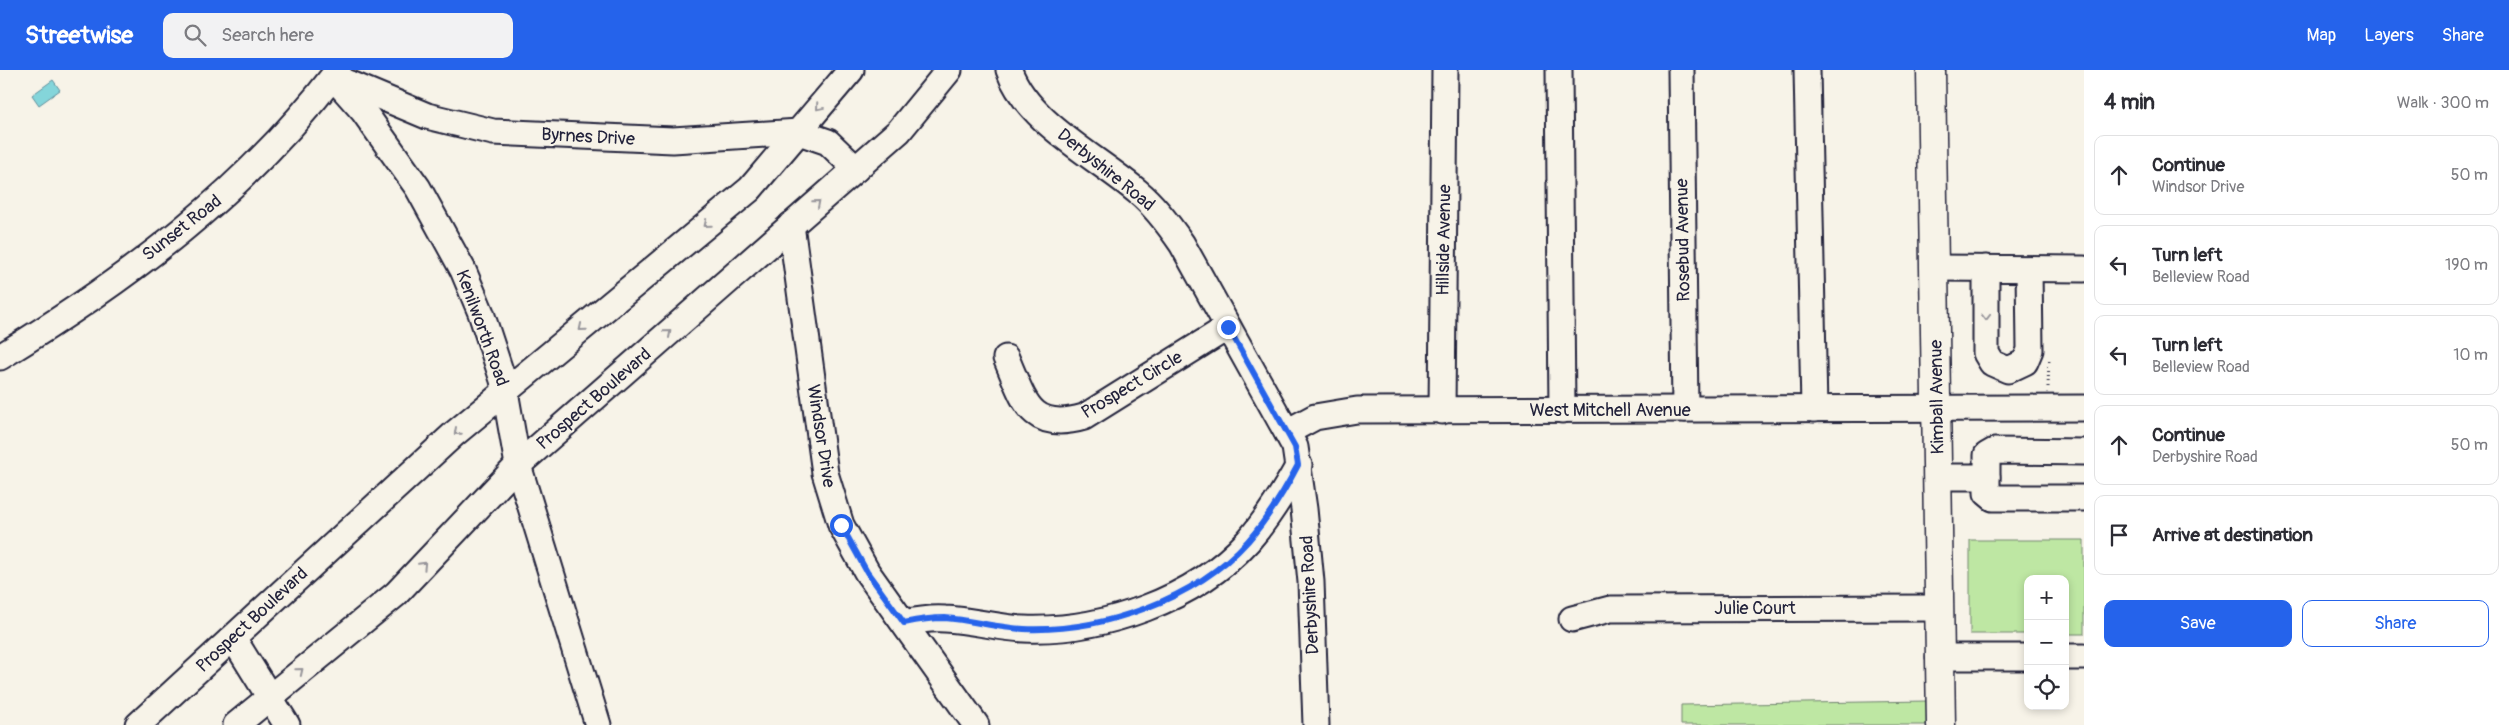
<!DOCTYPE html>
<meta charset="utf-8">
<style>
:root{--surface:#fff;--page:#f2f2f3;--text:#2b2b33;--muted:#7c7c81;--line:#e1e1e2;--accent:#2563eb}
body{margin:0;font-family:Pangolin,sans-serif;background:var(--page);color:var(--text)}
.controls{position:absolute;right:15px;bottom:15px;display:grid;overflow:hidden;border-radius:10px;box-shadow:0 2px 8px #0003}
.controls button{width:45px;height:45px;display:grid;place-items:center;padding:0;border:0;border-bottom:1px solid var(--line);background:var(--surface);color:var(--text);font:25px sans-serif}
.stop{position:absolute;width:15px;height:15px;margin:-11px;border:4px solid #2563eb;border-radius:50%;background:#fff}
.stop.end{background:#2563eb;border-color:#fff;box-shadow:0 1px 5px #0008}
.list{margin:0;padding:0;list-style:none}
h2{display:flex;justify-content:space-between;align-items:center;height:65px;margin:0;padding:0 20px;font-size:21px}
h2 small{font-size:16px;font-weight:400;color:var(--muted)}
.list li{display:grid;grid-template-columns:32px 1fr auto;gap:15px;align-items:center;box-sizing:border-box;height:80px;margin:0 10px 10px;padding:0 10px;border:1px solid var(--line);border-radius:10px}
.list b{display:block;font-size:19px;white-space:nowrap}
.list p{margin:0;font-size:16px;white-space:nowrap;color:var(--muted)}
.list em{font-size:16px;font-style:normal;color:var(--muted)}
.actions{display:flex;gap:10px;padding:15px 20px}
.actions a{flex:1;padding:11px 0;border:1px solid var(--accent);border-radius:10px;text-align:center;font-size:18px;color:var(--accent)}
.actions .main{background:var(--accent);color:#fff}
.icon{flex:none;width:28px;height:28px;fill:none;stroke:currentColor;stroke-width:2;stroke-linecap:round;stroke-linejoin:round}
.map{position:relative;flex:none;width:2084px;height:655px;overflow:hidden}
header{display:flex;align-items:center;gap:30px;box-sizing:border-box;height:70px;padding:0 25px;background:var(--accent);color:#fff}
header strong{font-size:24px}
nav{display:flex;gap:28px;margin-inline-start:auto;font-size:18px}
.search{width:350px;height:45px;background:var(--page);display:flex;align-items:center;gap:12px;box-sizing:border-box;padding:0 18px;border-radius:10px;color:var(--muted);font-size:19px}
main{display:flex}
aside{flex:1;background:var(--surface)}
.map>svg:first-child{display:block}
</style>
<header>
<strong>Streetwise</strong>
<div class="search"><svg class="icon" aria-label="search" viewBox="0 0 24 24"><circle cx="10" cy="10" r="6"/><path d="M15 15l6 6"/></svg>Search here</div>
<nav><a>Map</a><a>Layers</a><a>Share</a></nav>
</header>
<main>
<div class="map">
<svg width="2084" height="655" viewBox="0 0 2084 655">
<rect width="100%" height="100%" fill="#f7f3e8"/>
<filter id="ink" filterUnits="userSpaceOnUse"><feTurbulence type="fractalNoise" baseFrequency=".02" numOctaves="2"/><feDisplacementMap in="SourceGraphic" scale="10" xChannelSelector="R" yChannelSelector="G"/><feConvolveMatrix kernelMatrix="1 2 1 2 8 2 1 2 1" color-interpolation-filters="sRGB"/></filter>
<g filter="url(#ink)">
<g fill="#bee7a3" stroke="#70846f">
<polygon points="1970,470 2084,470 2084,564 2065,564 2065,509 2028,509 2028,564 1970,564"/>
<polygon points="1928,631 1929,655 1681,655 1681,635"/>
</g>
<polygon fill="#84d5da" stroke="#5d8d9a" points="53,10 60,20 39,35 32,25"/>
<g fill="none" stroke-linecap="round" stroke-linejoin="round">
<g stroke="#22223b" stroke-width="29">
<g id="minor">
<path d="M1009,0c18,52 88,87 129,122 17,14 31,33 44,52l113,203 9,62 7,73 5,143"/>
<polyline points="1559,0 1562,340"/>
<polyline points="1681,0 1685,339"/>
<polyline points="1807,0 1814,339"/>
<polyline points="333,7 364,42 418,118 463,200 481,243 503,310 518,395 598,655"/>
<polyline points="341,10 427,46 493,62 673,70 799,62 828,72 856,99"/>
<polyline points="791,155 825,403 841,455 867,502 976,655"/>
<polyline points="1935,198 2084,199"/>
<polyline points="1986,198 1986,283 1992,293 2008,300 2025,292 2030,280 2029,199"/>
<path d="M0,287c129,-79 246,-166 338,-287"/>
<path d="M1006,288c18,41 23,75 78,59l144,-90"/>
<polyline points="1442,341 1445,0"/>
<polyline points="1287,362 1315,347 1357,340 2084,338"/>
<polyline points="2084,382 1994,381 1987,385 1987,423 1993,428 2084,428"/>
<polyline points="1938,407 1987,407"/>
<polyline points="1572,549 1610,539 1938,538"/>
<path d="M904,553c14,-3 27,-5 41,-4 27,1 53,9 79,10 78,3 171,-29 224,-88 20,-23 36,-49 51,-76"/>
<polyline points="233,568 287,655"/>
<polyline points="1939,587 2028,587"/>
<polyline points="2065,587 2084,587"/>
<polyline points="138,655 454,364 750,119 851,0"/>
<polyline points="236,655 396,524 518,395 899,61 949,0"/>
</g>
</g>
<g stroke="#22223b" stroke-width="31">
<polyline id="major" points="1931,0 1941,655"/>
</g>
<polyline stroke="#22223b" stroke-width="3" stroke-dasharray="1 4" stroke-linecap="butt" points="2048,317 2049,289"/>
<use href="#minor" stroke="#f7f3e8" stroke-width="25"/>
<use href="#major" stroke="#f7f3e8" stroke-width="28"/>
</g>
<defs><path id="oneway-chevron" d="M-2-3.5L2.5 0L-2 3.5" fill="none" stroke-width="1.6" stroke-linecap="round" stroke-linejoin="round" transform="scale(1.25)"/></defs>
<g stroke="#97959a">
<use href="#oneway-chevron" transform="translate(819 37) rotate(130)"/>
<use href="#oneway-chevron" transform="translate(817 133) rotate(-41)"/>
<use href="#oneway-chevron" transform="translate(707 154) rotate(141)"/>
<use href="#oneway-chevron" transform="translate(1986 247) rotate(90)"/>
<use href="#oneway-chevron" transform="translate(582 258) rotate(140)"/>
<use href="#oneway-chevron" transform="translate(668 263) rotate(-41)"/>
<use href="#oneway-chevron" transform="translate(457 362) rotate(139)"/>
<use href="#oneway-chevron" transform="translate(423 495) rotate(-46)"/>
<use href="#oneway-chevron" transform="translate(300 601) rotate(-39)"/>
</g>
</g>
<g fill="none" stroke-linecap="round" stroke-linejoin="round" filter="url(#ink)">
<path stroke="#2563eb" stroke-width="6" d="M841,455l26,47 37,51c14,-3 27,-5 41,-5 27,2 53,10 79,11 78,3 171,-29 224,-88 20,-23 36,-49 50,-76l-3,-18 -67,-120"/>
</g>
<g text-anchor="middle" dominant-baseline="central" stroke-width="4" stroke-linejoin="round" paint-order="stroke">
<g font-size="18" fill="#22223b" stroke="#f7f3e8">
<text transform="translate(588 67) rotate(3)">Byrnes Drive</text>
<text transform="translate(1106 100) rotate(39)">Derbyshire Road</text>
<text transform="translate(182 158) rotate(-38)">Sunset Road</text>
<text transform="translate(1444 170) rotate(-89)">Hillside Avenue</text>
<text transform="translate(1683 170) rotate(-91)">Rosebud Avenue</text>
<text transform="translate(482 258) rotate(70)">Kenilworth Road</text>
<text transform="translate(1132 315) rotate(-31)">Prospect Circle</text>
<text transform="translate(1937 327) rotate(-91)">Kimball Avenue</text>
<text transform="translate(594 329) rotate(-41)">Prospect Boulevard</text>
<text x="1610" y="340">West Mitchell Avenue</text>
<text transform="translate(821 366) rotate(81)">Windsor Drive</text>
<text transform="translate(1310 525) rotate(-93)">Derbyshire Road</text>
<text x="1755" y="538">Julie Court</text>
<text transform="translate(252 550) rotate(-43)">Prospect Boulevard</text>
</g>
</g>
</svg>
<div class="controls">
<button>+</button>
<button>−</button>
<button><svg class="icon" aria-label="locate" viewBox="0 0 24 24"><circle cx="12" cy="12" r="6"/><path d="M12 2v4M12 18v4M2 12h4M18 12h4"/></svg></button>
</div>
<div class="stop" style="left:841px;top:455px"></div>
<div class="stop end" style="left:1228px;top:257px"></div>
</div>
<aside>
<h2>4 min<small>Walk · 300 m</small></h2>
<ul class="list">
<li><svg class="icon" aria-label="ahead" viewBox="0 0 24 24"><path d="M12 20V5M6 11l6-6 6 6"/></svg><div><b>Continue</b><p>Windsor Drive</p></div><em>50 m</em></li>
<li><svg class="icon" aria-label="left" viewBox="0 0 24 24"><path d="M17 20v-9H6M10 6l-5 5 5 5"/></svg><div><b>Turn left</b><p>Belleview Road</p></div><em>190 m</em></li>
<li><svg class="icon" aria-label="left" viewBox="0 0 24 24"><path d="M17 20v-9H6M10 6l-5 5 5 5"/></svg><div><b>Turn left</b><p>Belleview Road</p></div><em>10 m</em></li>
<li><svg class="icon" aria-label="ahead" viewBox="0 0 24 24"><path d="M12 20V5M6 11l6-6 6 6"/></svg><div><b>Continue</b><p>Derbyshire Road</p></div><em>50 m</em></li>
<li><svg class="icon" aria-label="arrive" viewBox="0 0 24 24"><path d="M6 21V4h12l-3 4 3 4H6"/></svg><div><b>Arrive at destination</b></div></li>
</ul>
<div class="actions"><a class="main">Save</a><a>Share</a></div>
</aside>
</main>
